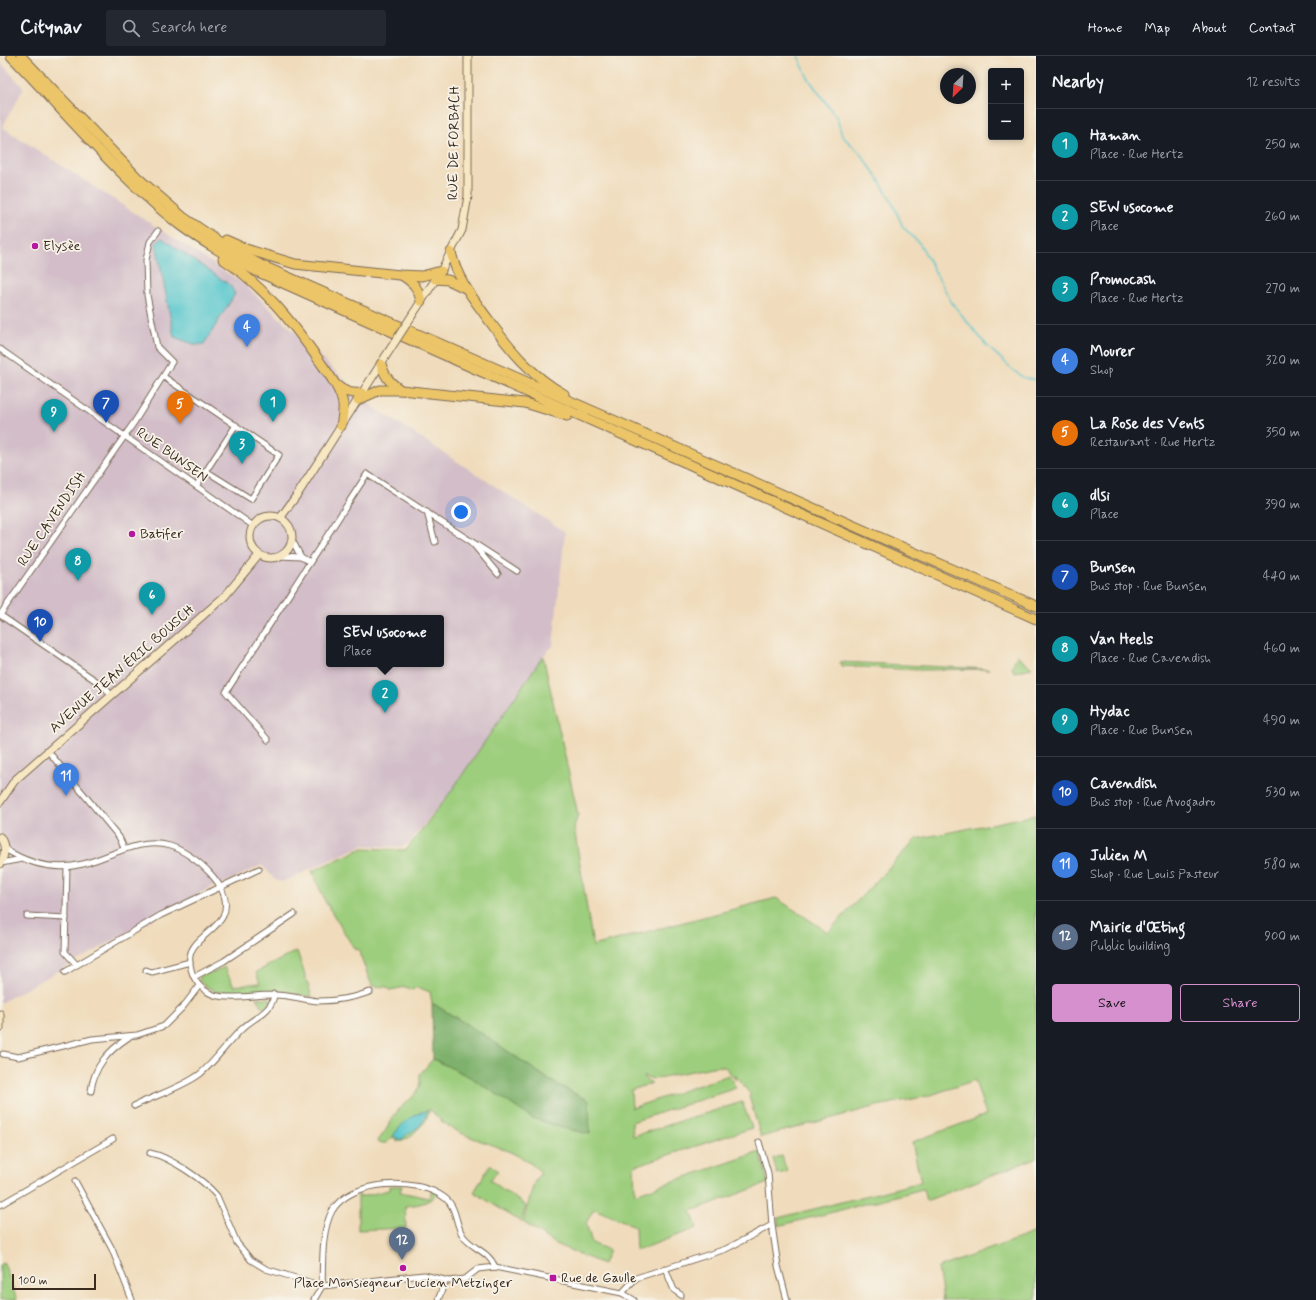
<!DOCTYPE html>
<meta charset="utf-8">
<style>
:root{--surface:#171b24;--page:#242831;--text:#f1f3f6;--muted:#9ea1a6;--line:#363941;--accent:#d690ce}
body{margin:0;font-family:Mynerve,sans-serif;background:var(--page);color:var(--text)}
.controls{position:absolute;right:12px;top:12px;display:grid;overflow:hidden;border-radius:4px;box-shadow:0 2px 6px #0003}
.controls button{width:36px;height:36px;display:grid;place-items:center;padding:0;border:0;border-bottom:1px solid var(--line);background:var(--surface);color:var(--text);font:20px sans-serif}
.compass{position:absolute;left:940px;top:12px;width:36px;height:36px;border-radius:50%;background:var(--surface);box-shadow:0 2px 6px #0003;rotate:205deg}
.scale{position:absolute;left:12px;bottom:10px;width:84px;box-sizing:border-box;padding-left:4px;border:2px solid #3b2a1e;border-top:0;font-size:11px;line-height:14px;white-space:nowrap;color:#3b2a1e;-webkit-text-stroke:3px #f7f3e8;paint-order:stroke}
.you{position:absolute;left:461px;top:456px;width:14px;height:14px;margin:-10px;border:3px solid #fff;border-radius:50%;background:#1a73e8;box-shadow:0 0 0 6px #1a73e833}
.badge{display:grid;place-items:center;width:26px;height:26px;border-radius:50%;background:var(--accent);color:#fff;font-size:13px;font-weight:700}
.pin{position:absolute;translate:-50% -33px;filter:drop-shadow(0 1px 2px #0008)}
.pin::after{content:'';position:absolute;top:21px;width:14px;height:12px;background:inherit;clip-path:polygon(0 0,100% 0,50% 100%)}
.popup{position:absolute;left:326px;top:559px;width:118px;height:52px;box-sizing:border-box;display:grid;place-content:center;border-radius:4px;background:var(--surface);filter:drop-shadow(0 1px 3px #0005);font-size:13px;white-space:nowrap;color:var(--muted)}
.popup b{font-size:15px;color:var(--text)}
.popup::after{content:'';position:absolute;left:50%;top:100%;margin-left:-8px;border:8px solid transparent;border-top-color:var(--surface)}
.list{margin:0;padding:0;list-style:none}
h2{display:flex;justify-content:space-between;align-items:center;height:52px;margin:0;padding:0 16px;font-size:17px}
h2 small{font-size:13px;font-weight:400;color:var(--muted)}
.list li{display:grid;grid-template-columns:26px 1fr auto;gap:12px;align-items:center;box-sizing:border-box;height:72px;padding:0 16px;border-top:1px solid var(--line)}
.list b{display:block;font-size:15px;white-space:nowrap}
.list p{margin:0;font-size:13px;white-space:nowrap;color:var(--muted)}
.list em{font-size:13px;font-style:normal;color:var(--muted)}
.actions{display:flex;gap:8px;padding:12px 16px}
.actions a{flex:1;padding:9px 0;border:1px solid var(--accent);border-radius:4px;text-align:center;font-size:14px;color:var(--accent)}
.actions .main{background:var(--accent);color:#111}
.icon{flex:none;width:22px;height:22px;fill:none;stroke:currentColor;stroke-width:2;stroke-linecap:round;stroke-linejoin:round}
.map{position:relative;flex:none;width:1036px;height:1244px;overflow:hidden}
header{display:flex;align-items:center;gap:24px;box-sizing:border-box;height:56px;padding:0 20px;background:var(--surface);border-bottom:1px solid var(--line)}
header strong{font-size:19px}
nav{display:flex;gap:22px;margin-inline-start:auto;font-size:14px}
.search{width:280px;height:36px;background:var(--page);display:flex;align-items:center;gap:10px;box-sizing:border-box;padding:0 14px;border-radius:4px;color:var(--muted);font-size:15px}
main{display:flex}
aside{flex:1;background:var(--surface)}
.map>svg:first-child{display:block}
</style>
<header>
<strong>Citynav</strong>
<div class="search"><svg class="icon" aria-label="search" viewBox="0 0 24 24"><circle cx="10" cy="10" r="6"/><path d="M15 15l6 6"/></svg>Search here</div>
<nav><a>Home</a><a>Map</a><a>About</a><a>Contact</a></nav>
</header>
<main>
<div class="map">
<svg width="1036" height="1244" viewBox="0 0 1036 1244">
<rect width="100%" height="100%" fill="#f7f3e8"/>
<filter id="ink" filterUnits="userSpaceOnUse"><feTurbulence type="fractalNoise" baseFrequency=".025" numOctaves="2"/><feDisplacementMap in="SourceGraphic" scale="8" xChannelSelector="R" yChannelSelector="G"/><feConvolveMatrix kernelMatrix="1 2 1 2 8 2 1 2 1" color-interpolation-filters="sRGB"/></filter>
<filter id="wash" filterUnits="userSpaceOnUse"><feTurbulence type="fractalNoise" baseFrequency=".012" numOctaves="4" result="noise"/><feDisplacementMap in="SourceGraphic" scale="16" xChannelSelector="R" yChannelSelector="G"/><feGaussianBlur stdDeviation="0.9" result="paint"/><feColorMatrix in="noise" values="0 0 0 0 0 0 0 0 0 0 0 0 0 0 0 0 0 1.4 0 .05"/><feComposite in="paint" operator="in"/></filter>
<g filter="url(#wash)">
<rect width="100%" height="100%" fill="#f0dcbc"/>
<path fill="#d2bdc8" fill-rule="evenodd" d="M0,6l24,26 -22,39 242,157 128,122 193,126 -12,114 -10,10 -93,137 -42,51 -9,3 -36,-2 -81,37 -7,-2 -13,-15 -39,19 -10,2 -213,117zM329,562h112v46h-112z"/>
<g fill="#9dce7d" stroke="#6c7c4e">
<polygon points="1017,599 1032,612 1014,616 1012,611"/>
<path d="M543,600l35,159 -4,12 19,119 183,-48 52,34 88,-93 120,-24v343l-110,43 -3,-12 -145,37v-8l143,-36 -9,-40 74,-27 -11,-35 -47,16 -51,10 -116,31 -12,-41 2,-1 -16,-20 1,5 -11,-13 -8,-1 -64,13 -10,-3 2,3 7,4 -21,7 1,18 97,-33 7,13 -104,34 1,14 109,-34 10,26 -118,38 1,28 125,-42 8,31 -77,28 6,17 -61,23 -1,-25 -41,-17 -8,14 6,20 17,7 -6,14 -48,-20 -32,-22 11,-39 7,-11c-29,-27 -62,-27 -93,-46 -7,-4 -13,-11 -18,-17l-5,13 -17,17 -1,-1 -10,4 -4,-5 -7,6h-7l-1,-3c8,-8 12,-18 18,-27 11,-15 26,-16 24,-39l13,-15 39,19 117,23 -38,-20 -64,-44 -55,-34 -2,-11 -13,-5 -5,3 -6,-3 -16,3 -3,-3 -15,-1 -14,-37 -3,1 -30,-49 -13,-30 51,-23 43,2 44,-57z"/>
<polygon points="840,606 989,613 919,614 841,610"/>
<polygon points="297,895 312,941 282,935 217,936 204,929 199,924 200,920 211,915 213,917 224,911 234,930 260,927 256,916"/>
<polygon points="256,942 270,942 270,946 264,953"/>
<polygon points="782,1100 787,1116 777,1118 773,1102"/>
<polygon points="490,1109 498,1115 490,1124 526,1150 521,1166 474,1136"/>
<path d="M389,1130h13l-2,6 29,6 3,-8 5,3c-6,10 -20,12 -32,13l1,22 -48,2v-36l2,3 29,-7z"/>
<polygon points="1036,1176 1036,1244 941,1244 943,1243 938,1212"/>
<polygon points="4,1207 17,1244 0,1244 0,1209"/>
</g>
<polygon fill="#7eb16c" stroke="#5c6e45" points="432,947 487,981 551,1025 589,1045 590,1078 562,1072 532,1062 472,1022 433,1003"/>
<g fill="#5ac7ce" stroke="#4a7876">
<polygon points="162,182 230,229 235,238 204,288 196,289 174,281 156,187"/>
<path d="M427,1054c-4,20 -14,18 -26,30l-8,-4c8,-13 20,-21 34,-26z"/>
</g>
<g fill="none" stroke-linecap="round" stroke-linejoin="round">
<g stroke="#5ac7ce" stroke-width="1.5">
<polyline points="798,0 808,22 837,62 842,80 859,96 876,119 891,144 903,171 920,188 952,247 987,290 1010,311"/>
<polyline points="1012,313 1024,322 1036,324"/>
</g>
</g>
</g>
<g filter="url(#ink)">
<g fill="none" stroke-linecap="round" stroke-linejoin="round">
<g stroke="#7a6855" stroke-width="7">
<g id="street">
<polyline points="0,293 252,469"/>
<polyline points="164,321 279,399 251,443 206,415 236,369"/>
<polyline points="196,430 206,415"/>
<polyline points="427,456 435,486"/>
<polyline points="292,484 301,501 310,506"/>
<polyline points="473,488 498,518"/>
<polyline points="280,500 301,501"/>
<polyline points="0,559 135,365 172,306 157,291 147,239 146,204 150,186 158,175"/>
<polyline points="0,559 105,631 111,640"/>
<polyline points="268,684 226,636 367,418 517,515"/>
<polyline points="48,695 119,781 124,792"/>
<path d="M5,793c24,15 50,22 78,15 28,-7 56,-27 87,-18 23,7 66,42 53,70 -8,17 -37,25 -33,48 2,14 10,26 24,31 14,5 42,0 58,0 16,-1 31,5 47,6 18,0 34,-3 51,-9"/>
<polyline points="1,807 22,803"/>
<polyline points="67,811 65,896 76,908"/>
<polyline points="27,860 66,862"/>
<polyline points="146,914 152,916 190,906"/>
<polyline points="65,916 161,859 259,813"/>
<polyline points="194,921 224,905 294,858"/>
<polyline points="3,998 18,1001 92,983 137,979 164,970 183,951 199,930"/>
<path d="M91,1035c3,-25 17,-40 38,-54"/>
<path d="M134,1050c20,-10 49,-19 66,-32 17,-14 28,-33 44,-47 11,-10 29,-16 30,-33"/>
<polyline points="759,1086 768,1117 772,1169 778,1210 787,1244"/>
<path d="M150,1097c20,4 54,27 67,43l20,47 14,17 15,9 56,17"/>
<polyline points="75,1125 112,1193 132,1244"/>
<polyline points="0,1149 113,1083"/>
<polyline points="665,1212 674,1234 681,1239"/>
<path d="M322,1230c1,-24 -1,-54 10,-75 18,-32 87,-34 113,-13 12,9 10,26 18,38 9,13 26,15 32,31"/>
<polyline points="622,1237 636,1222 726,1193 772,1169"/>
<polyline points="314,1244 322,1230 424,1219 449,1225 465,1223 478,1213 495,1211 622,1237 634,1244"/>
<polyline points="438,1244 445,1226"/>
</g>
</g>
<g stroke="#7a6855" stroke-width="9">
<g id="secondary">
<polyline points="413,258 441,215 462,174 468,140 468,0"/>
<circle cx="271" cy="481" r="21"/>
<polyline points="281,461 299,436 389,295"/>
<polyline points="0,746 15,724 225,540 259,499"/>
<path d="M0,781c6,9 6,17 0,27"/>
<polyline points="0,958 0,972"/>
</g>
</g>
<g stroke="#7a6855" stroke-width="11">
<g id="highway">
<path d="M11,0c53,55 107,120 166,167 25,19 53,34 81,49l778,347"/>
<polyline points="21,0 139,123 183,161 227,191 261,209 1036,550"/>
<polyline points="226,184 246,193 295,208 400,219 422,220 441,215"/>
<path d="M451,196c6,27 21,45 37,67 21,29 43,57 76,75"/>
<path d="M223,203c40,27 65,58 93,97 10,15 24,31 27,48 1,8 -1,15 -2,22"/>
<path d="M403,220c11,7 15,12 18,25"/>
<polyline points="435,223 448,224 465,232"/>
<path d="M381,308c4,13 9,19 20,26l124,13 42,13"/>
<path d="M336,329c8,7 15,9 26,8"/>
<polyline points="358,344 380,334 400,334"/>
</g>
</g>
<use href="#street" stroke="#fff" stroke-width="5"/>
<use href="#secondary" stroke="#f7e8c3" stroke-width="7"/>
<use href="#highway" stroke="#ecc569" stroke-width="9"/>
<g stroke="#7a6855" stroke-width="9" stroke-linecap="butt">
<polyline id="secondary-bridge" points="389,295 413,258"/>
</g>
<use href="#secondary-bridge" stroke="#f7e8c3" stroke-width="7"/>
</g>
</g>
<g fill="#b5179e" stroke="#f7f3e8" stroke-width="1.5">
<circle cx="35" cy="190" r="4"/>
<circle cx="132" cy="478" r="4"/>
<circle cx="403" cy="1212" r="4"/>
<rect x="549" y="1218" width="8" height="8" rx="2"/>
</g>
<g text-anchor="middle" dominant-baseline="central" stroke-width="3.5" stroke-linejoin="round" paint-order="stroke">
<g font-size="14" fill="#3b2a1e" stroke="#f7f3e8">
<text transform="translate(454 87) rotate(-89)">RUE DE FORBACH</text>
<text transform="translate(172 399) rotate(35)">RUE BUNSEN</text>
<text transform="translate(52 463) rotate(-56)">RUE CAVENDISH</text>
<text transform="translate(122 613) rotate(-41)">AVENUE JEAN ÉRIC BOUSCH</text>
</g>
<g font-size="14" fill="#3b2a1e" stroke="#f7f3e8" text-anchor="start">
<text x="43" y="190">Elysèe</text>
<text x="140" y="478">Batifer</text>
<text x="561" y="1222">Rue de Gaulle</text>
<text x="403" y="1227" text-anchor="middle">Place Monsiegneur Lucien Metzinger</text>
</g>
</g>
</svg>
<div class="controls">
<button>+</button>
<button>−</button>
</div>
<svg class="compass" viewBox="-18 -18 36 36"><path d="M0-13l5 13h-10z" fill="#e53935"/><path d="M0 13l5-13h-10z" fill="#9ea1a6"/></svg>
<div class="scale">100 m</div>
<div class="you"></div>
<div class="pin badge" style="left:273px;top:366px;background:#0f9aa8">1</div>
<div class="pin badge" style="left:385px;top:657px;background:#0f9aa8">2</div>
<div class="popup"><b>SEW usocome</b>Place</div>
<div class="pin badge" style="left:242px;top:408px;background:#0f9aa8">3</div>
<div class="pin badge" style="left:247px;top:291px;background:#3f7fe0">4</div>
<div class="pin badge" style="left:180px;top:368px;background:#e8710a">5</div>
<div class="pin badge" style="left:152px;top:559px;background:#0f9aa8">6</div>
<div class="pin badge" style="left:106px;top:367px;background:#1a4fb4">7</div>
<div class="pin badge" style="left:78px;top:525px;background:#0f9aa8">8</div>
<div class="pin badge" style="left:54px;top:376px;background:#0f9aa8">9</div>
<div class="pin badge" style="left:40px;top:586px;background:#1a4fb4">10</div>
<div class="pin badge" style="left:66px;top:740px;background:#3f7fe0">11</div>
<div class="pin badge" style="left:402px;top:1204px;background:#5c6f8a">12</div>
</div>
<aside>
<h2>Nearby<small>12 results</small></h2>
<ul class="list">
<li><span class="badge" style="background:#0f9aa8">1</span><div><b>Haman</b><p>Place · Rue Hertz</p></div><em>250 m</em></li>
<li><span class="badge" style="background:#0f9aa8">2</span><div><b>SEW usocome</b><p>Place</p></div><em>260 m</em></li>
<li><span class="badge" style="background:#0f9aa8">3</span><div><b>Promocash</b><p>Place · Rue Hertz</p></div><em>270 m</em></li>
<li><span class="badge" style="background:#3f7fe0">4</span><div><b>Mourer</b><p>Shop</p></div><em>320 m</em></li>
<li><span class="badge" style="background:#e8710a">5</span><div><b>La Rose des Vents</b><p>Restaurant · Rue Hertz</p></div><em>350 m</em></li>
<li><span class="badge" style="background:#0f9aa8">6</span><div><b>dlsi</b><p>Place</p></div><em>390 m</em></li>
<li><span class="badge" style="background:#1a4fb4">7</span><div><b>Bunsen</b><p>Bus stop · Rue Bunsen</p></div><em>440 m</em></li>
<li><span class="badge" style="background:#0f9aa8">8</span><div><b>Van Heels</b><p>Place · Rue Cavendish</p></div><em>460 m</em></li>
<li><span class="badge" style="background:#0f9aa8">9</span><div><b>Hydac</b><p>Place · Rue Bunsen</p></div><em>490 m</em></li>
<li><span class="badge" style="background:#1a4fb4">10</span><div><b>Cavendish</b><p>Bus stop · Rue Avogadro</p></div><em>530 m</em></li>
<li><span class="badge" style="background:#3f7fe0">11</span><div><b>Julien M</b><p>Shop · Rue Louis Pasteur</p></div><em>580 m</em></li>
<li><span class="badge" style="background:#5c6f8a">12</span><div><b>Mairie d'Œting</b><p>Public building</p></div><em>900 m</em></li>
</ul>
<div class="actions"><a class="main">Save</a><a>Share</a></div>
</aside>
</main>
